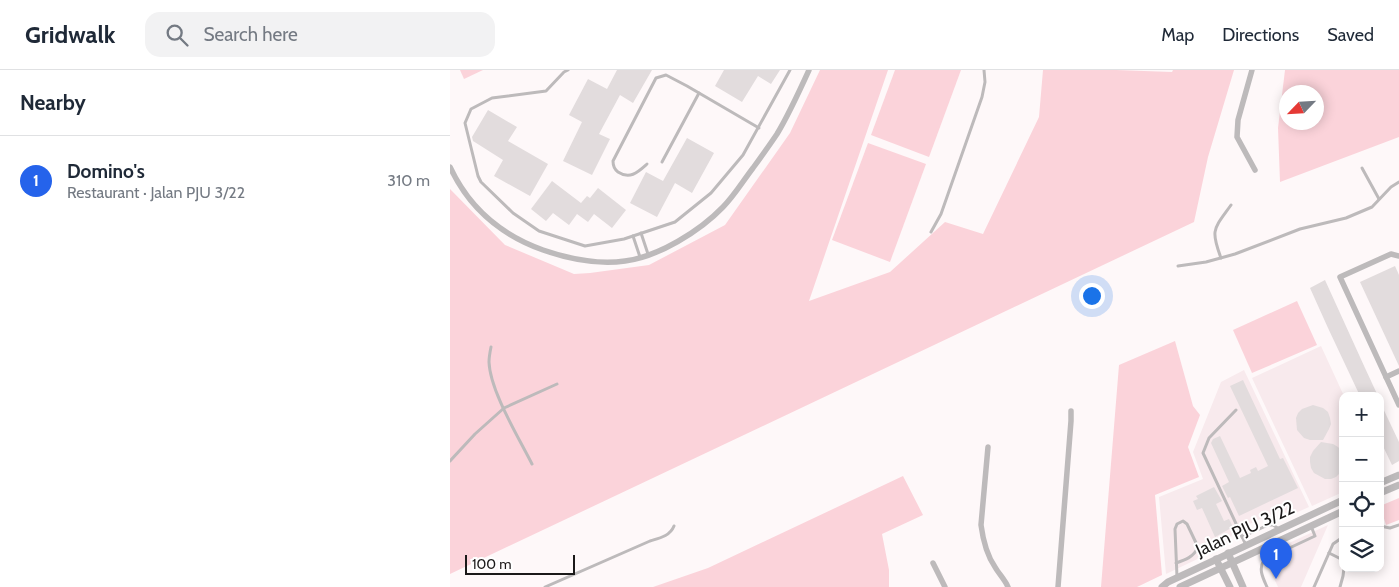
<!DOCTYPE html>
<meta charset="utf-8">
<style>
:root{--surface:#fff;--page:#f2f2f3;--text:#1f2937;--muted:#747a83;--line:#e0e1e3;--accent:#2563eb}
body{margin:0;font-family:Cabin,sans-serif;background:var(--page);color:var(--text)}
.controls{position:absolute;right:15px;bottom:15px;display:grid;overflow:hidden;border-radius:10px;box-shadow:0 2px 12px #0003}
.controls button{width:45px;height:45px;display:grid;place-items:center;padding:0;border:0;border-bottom:1px solid var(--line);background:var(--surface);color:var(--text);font:25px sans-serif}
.compass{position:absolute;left:829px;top:15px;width:45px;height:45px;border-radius:50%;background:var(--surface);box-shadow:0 2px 12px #0003;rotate:245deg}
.scale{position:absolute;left:15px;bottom:12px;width:110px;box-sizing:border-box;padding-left:5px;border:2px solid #1b1919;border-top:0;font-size:14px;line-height:18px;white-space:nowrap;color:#1b1919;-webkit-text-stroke:4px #fff;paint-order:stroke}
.you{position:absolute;left:641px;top:225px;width:18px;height:18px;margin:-12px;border:4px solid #fff;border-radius:50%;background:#1a73e8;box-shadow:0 0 0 8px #1a73e833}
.badge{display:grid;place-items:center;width:32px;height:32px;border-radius:50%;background:var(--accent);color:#fff;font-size:16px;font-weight:700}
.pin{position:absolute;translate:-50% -41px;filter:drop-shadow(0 1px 2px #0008)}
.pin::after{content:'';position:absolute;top:26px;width:18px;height:15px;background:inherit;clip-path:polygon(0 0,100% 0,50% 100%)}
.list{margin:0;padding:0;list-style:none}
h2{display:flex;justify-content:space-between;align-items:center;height:65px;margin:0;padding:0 20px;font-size:21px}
h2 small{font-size:16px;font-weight:400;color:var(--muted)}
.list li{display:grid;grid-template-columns:32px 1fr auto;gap:15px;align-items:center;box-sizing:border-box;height:90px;padding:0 20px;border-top:1px solid var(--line)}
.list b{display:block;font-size:19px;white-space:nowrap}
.list p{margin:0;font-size:16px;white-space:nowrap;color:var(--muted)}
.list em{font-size:16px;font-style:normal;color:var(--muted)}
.icon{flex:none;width:28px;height:28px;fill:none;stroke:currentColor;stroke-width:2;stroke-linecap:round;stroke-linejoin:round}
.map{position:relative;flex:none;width:949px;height:517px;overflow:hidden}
header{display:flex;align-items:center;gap:30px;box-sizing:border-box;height:70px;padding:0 25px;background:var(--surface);border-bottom:1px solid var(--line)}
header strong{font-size:24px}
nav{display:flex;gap:28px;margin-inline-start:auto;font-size:18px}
.search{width:350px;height:45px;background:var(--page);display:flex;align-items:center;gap:12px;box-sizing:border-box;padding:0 18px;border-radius:15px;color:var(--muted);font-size:19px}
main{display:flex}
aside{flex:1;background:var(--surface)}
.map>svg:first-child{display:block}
</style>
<header>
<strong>Gridwalk</strong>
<div class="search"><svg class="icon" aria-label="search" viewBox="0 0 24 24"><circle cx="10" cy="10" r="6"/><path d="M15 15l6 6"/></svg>Search here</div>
<nav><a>Map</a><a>Directions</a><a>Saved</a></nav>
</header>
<main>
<aside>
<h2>Nearby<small></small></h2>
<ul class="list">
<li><span class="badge">1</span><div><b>Domino's</b><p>Restaurant · Jalan PJU 3/22</p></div><em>310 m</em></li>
</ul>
</aside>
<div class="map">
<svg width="949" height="517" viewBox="0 0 949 517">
<rect width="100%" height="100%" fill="#fef8f9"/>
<g fill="#f8eaed">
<polygon points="871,276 894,326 893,326 893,422 862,436 802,308"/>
<polygon points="794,300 859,437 841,445 830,440 784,461 777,475 716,504 709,427 753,409 743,382 771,312"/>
<polygon points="878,455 851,517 828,517 813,485"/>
</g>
<g fill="#fbd3da" fill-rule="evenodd">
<polygon points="10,0 33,0 14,9"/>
<polygon points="370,0 438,0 359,231 440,202 495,152 533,164 589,47 593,0 666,0 722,2 723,0 784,0 758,87 744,152 0,504 0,119 55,175 124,204 140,203 199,195 275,155 340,63"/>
<polygon points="445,0 511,0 479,87 421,65"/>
<path d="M835,0h114v67l-119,45 -2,-54zM836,22h30v30h-30z"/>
<polygon points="418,73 476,94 440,192 382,170"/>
<polygon points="847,231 867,275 802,303 783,260"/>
<polygon points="725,271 743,336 750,345 738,377 749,407 705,425 712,505 687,517 651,517 669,295"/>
<polygon points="453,406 473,445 432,464 439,500 439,517 203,517 258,498"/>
<polygon points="949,428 949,450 936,455 930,436"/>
</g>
<g fill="#e2dcdd">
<polygon points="167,0 202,0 183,33 170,25 149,64 160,69 142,105 113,91 132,52 119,45 138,9 157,19"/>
<polygon points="274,0 330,0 321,14 308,6 292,32 265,16"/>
<polygon points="38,40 67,57 58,71 98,94 80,126 44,106 53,90 23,71 22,67"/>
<polygon points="237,68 264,83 242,123 225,113 207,147 180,133 196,102 213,111"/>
<polygon points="102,111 131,133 137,126 140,128 148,118 176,140 162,158 144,144 138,152 127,144 119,155 103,143 96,151 81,139"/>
<polygon points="945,196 949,205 949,296 910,212"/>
<polygon points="875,210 915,298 928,326 910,326 878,258 860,218"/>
<polygon points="793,310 830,389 833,388 848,418 789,446 780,427 778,428 772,416 779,412 761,373 763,369 770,366 790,408 801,403 800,400 806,397 808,401 818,396 780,316"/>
<polygon points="930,332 949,372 949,391 942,395 930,370"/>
<polygon points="863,335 873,338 878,342 880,348 881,354 879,359 873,370 860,370 854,368 847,360 846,348 848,343 852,339"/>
<polygon points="871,372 883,374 888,377 893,382 893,400 886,407 881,409 875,409 864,403 861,398 860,392 860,387 863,381"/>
<polygon points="764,417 772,431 766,434 774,451 779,449 783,457 765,467 752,438 747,440 743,431 748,429 746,426"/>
</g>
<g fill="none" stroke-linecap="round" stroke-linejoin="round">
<g stroke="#bdbabb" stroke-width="3">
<polyline points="118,0 114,2 96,21 42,28 21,39 15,53 28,106 31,112 63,143 89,161 135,176 174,169 225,152 261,123 293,85 340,0"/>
<polyline points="212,92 249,23"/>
<path d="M197,94c-9,8 -17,16 -29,8 -4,-3 -5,-6 -5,-11l43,-83 10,-3 21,11 72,42"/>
<polyline points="912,98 929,129"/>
<polyline points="481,162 491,144 532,27 535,12 534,0"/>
<polyline points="191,163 198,184"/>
<polyline points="183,166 190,187"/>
<path d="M771,188c-11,-29 -7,-29 10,-53"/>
<polyline points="728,196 756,192 785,184 850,159 896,148 922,137 941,117 949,112"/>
<path d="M41,277c-1,5 -2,10 -2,15 1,29 30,76 43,102"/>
<polyline points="786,340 759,368 753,383 796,475"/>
<polyline points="0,391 25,364 54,338 107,314"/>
<polyline points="930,456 940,458 949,455"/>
<polyline points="792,467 818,455 823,455 829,459"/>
<polyline points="879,483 893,490"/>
<path d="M726,493c9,-3 18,-6 22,-16l-11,-23 -4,-3 -6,3 -2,5 2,48"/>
<path d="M95,517l105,-46c10,-3 20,-5 24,-15"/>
<path d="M817,517c-4,-9 -9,-18 -3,-27l51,-24 -4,-10"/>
<polyline points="864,517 883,474 893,467"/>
<polyline points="890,517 893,506 894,498"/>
</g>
<g stroke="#bdbabb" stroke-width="5.5">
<polyline points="802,0 788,50 787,67 805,100"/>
<path d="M0,97c19,41 51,68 93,83 26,9 54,15 82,11 33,-4 75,-30 98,-54 11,-11 20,-26 30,-39 8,-11 16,-22 24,-34 12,-20 22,-42 32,-64"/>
<polyline points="949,186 941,184 890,207 949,335"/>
<polyline points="936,307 949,301"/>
<path d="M538,377l-7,78c2,15 5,29 14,42 4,7 10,13 13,20"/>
<polyline points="483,493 495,517"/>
<polyline points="608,517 621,351 621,341"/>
</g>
<g stroke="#bdbabb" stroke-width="7">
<polyline points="930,413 949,405"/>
<polyline points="930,423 949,415"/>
<polyline points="778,483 793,517"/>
<polyline points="766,489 780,517"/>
<polyline points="712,517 718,512 893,430"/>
<polyline points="730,517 893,441"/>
</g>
</g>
<g text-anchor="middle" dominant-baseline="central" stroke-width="4" stroke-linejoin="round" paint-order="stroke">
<g font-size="18" fill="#1b1919" stroke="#fff">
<text transform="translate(795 459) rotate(-25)">Jalan PJU 3/22</text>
</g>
</g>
</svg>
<div class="controls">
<button>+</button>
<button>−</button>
<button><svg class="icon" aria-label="locate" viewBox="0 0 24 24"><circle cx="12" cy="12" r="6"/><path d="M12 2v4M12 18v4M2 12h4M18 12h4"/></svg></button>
<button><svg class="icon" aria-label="layers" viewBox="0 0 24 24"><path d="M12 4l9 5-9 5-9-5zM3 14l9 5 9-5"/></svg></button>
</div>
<svg class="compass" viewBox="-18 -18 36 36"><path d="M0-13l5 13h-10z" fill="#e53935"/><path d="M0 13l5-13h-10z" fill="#747a83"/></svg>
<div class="scale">100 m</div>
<div class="you"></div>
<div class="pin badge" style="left:826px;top:509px">1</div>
</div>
</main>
